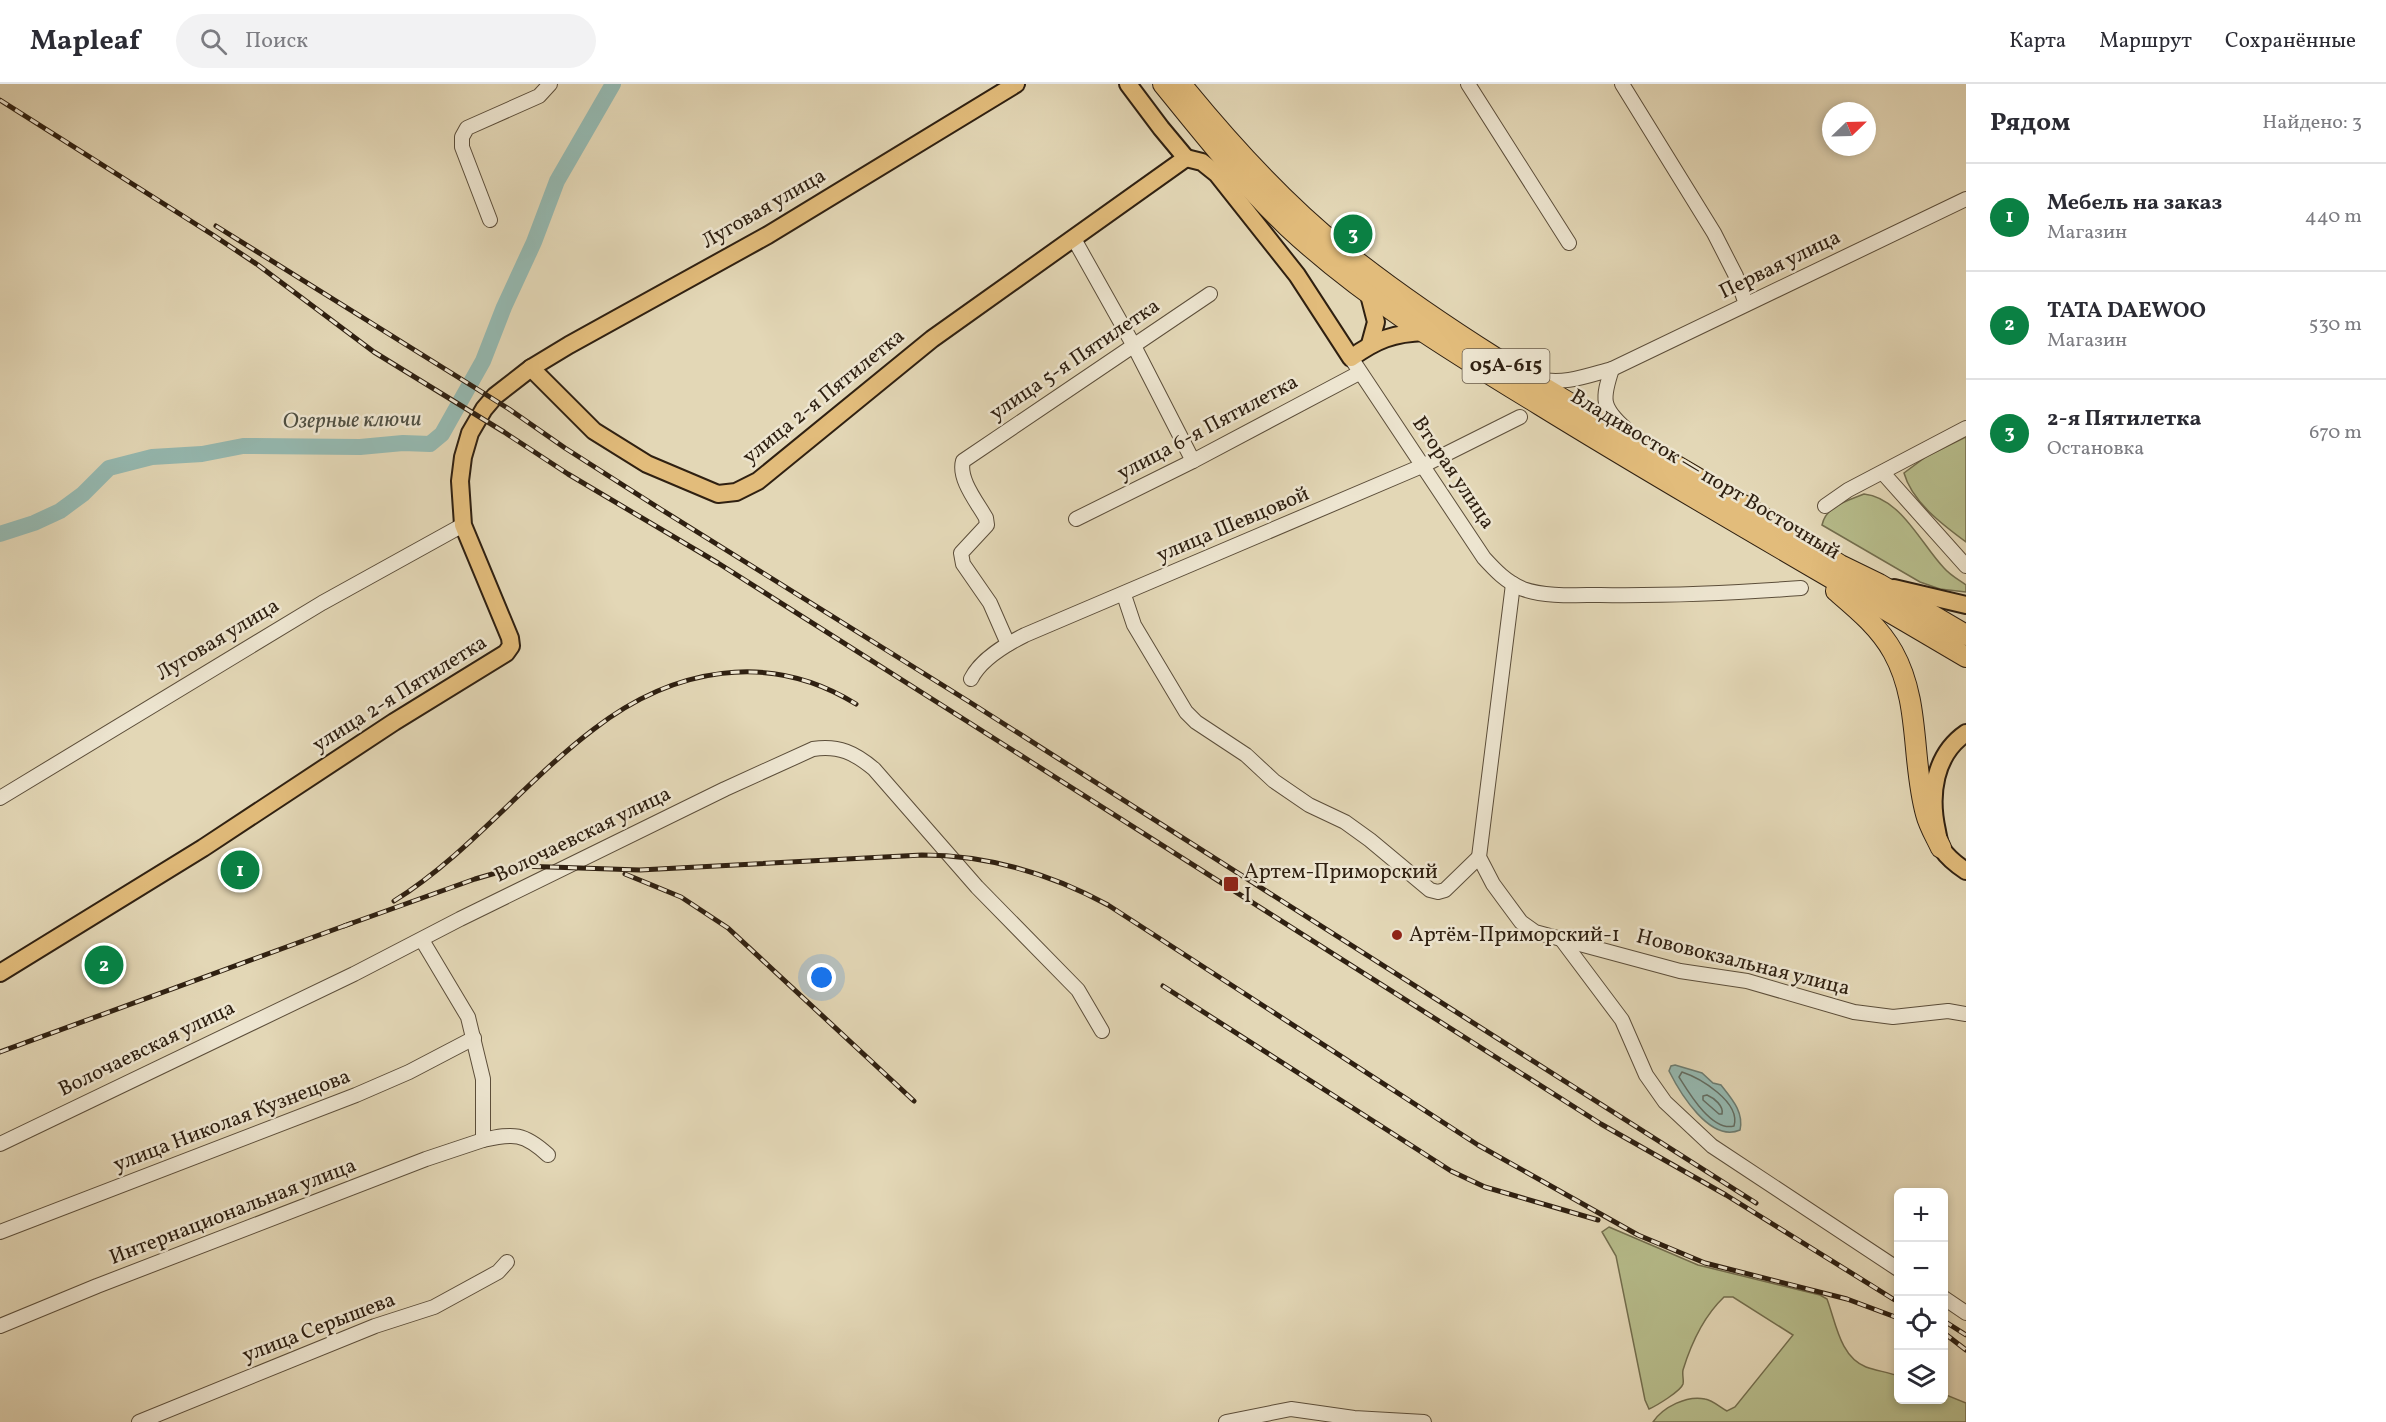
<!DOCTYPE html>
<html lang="ru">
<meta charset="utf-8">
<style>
:root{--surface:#fff;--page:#f2f2f3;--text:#2b2b33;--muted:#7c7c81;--line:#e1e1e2;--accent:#0b8043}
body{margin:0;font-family:Vollkorn,serif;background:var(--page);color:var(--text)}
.controls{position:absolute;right:18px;bottom:18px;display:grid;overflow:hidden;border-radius:9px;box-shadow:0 3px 9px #0003}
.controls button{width:54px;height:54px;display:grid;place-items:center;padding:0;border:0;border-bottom:2px solid var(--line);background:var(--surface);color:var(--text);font:30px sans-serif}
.compass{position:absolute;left:1822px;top:18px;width:54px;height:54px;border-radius:50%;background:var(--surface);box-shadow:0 3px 9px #0003;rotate:67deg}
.you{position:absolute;left:822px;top:894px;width:21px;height:21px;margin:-15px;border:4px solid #fff;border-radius:50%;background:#1a73e8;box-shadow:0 0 0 9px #1a73e833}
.badge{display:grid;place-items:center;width:39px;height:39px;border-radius:50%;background:var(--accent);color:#fff;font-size:20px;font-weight:700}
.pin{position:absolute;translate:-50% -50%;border:3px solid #fff;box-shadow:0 2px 6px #0006}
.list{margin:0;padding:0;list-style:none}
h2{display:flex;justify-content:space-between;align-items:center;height:78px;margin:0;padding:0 24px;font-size:26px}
h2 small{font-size:20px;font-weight:400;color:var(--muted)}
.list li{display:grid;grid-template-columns:39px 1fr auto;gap:18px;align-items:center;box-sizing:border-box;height:108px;padding:0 24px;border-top:2px solid var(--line)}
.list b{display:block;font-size:22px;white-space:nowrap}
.list p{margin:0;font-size:20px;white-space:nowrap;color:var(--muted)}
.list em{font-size:20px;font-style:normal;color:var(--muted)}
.icon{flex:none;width:33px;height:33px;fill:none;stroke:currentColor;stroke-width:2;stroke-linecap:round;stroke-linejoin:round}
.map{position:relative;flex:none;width:1966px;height:1338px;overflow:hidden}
header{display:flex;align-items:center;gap:36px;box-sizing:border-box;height:84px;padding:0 30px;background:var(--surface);border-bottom:2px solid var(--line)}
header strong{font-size:28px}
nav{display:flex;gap:33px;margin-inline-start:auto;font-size:21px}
.search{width:420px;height:54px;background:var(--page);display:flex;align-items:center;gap:15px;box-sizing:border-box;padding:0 21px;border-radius:33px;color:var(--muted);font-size:22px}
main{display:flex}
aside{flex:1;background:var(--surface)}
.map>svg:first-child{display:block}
</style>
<header>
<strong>Mapleaf</strong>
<div class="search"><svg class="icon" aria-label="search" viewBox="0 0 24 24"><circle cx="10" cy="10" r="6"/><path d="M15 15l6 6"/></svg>Поиск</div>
<nav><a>Карта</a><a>Маршрут</a><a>Сохранённые</a></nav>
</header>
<main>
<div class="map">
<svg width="1966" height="1338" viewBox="0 0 1966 1338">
<rect width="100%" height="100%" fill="#e3d7b6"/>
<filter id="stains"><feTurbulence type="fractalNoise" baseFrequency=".00333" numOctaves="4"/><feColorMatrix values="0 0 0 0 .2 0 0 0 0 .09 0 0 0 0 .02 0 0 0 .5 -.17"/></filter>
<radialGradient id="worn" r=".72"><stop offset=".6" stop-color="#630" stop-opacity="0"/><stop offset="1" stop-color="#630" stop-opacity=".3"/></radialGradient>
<g fill="#b7bd8c" stroke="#736e4e" stroke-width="1.5">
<path d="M1966,353v105c-23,-17 -54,-40 -62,-69l23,-17z"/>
<path d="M1864,410c37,4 57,50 80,74 6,7 15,12 22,17v7l-26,-3 -20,-7 -98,-57c4,-19 25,-24 42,-31z"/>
<path d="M1609,1143l89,38 122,30 7,4c9,24 13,58 39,68 11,4 22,5 32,9v24h46v-6l22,9v19h-313c10,-15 34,-27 52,-23 7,1 15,8 22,12l8,-4 58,-72 -60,-38h-9c-20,19 -33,47 -41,73 -1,5 1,10 0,14 -2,7 -27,22 -34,25l-4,-9 -29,-144 -14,-24z"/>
</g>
<path fill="#95b9b1" stroke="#6c7c71" stroke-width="1.5" d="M1675,981l27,8 11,10 8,2c11,14 23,27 19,45 -30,13 -60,-37 -71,-59l2,-5z"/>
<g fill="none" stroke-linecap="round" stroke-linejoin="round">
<g stroke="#626c61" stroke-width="1.5">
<path d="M1682,988c18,6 59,30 52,54 -22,6 -45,-33 -55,-49z"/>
<path d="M1707,1011c7,3 17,11 15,19h-3l-16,-14v-4z"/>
</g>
<polyline stroke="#95b9b1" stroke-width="16" points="0,450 34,439 60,427 83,410 109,384 152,373 202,370 243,362 360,363 403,359 430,360 442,350 483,277 504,223 534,158 557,97 613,0"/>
<g stroke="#5c4e3a" stroke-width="16">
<g id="minor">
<polyline points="1468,0 1569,159"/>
<polyline points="1622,0 1714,149 1736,192 1746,220"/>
<polyline points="490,136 462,63 462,53 467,44 539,12 550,0"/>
<polyline points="1074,155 1134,262 1193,377"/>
<path d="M1351,274l133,200c11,12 22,24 39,31 23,8 52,6 77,6 67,1 134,-2 201,-7"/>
<path d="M1612,285c-10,30 -11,38 14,60"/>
<path d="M1538,295c26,6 48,-3 74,-10l354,-170"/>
<polyline points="1883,389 1966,482"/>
<polyline points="1825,422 1848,406 1966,344"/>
<polyline points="1076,435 1193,377 1359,289"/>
<polyline points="1513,500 1479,773 1493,800 1504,815 1521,838 1535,848 1680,887 1747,897 1854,928 1893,933 1948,927 1966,930"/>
<polyline points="1124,511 1134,541 1186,628 1196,638 1246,671 1274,697 1309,721 1345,738 1370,756 1430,806 1438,808 1445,806 1479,773"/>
<path d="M1008,560l-18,-41 -27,-39 -2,-11 26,-28 -1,-7c-9,-16 -28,-39 -23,-57l247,-167"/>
<path d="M971,595c10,-20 34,-34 54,-44l397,-169 98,-49"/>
<polyline points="0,714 322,519 463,441"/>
<path d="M422,856l46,77 15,62v61c31,-7 41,-7 65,15"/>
<polyline points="1562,856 1622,936 1646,991 1665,1018 1712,1062 1898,1185"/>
<path d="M0,1060l354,-170 106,-55 265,-130 88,-40c26,-4 42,4 61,20l103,118 101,103 24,41"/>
<polyline points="0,1148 356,1011 409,988 474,954"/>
<polyline points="1944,1214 1966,1229"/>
<polyline points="0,1242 97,1202 426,1075 483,1056"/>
<polyline points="139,1338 375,1242 434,1223 498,1188 507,1178"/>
<polyline points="1226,1338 1291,1325 1354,1334 1424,1338"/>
</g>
</g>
<g stroke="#2f2011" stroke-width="20">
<g id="major">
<polyline points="1128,0 1161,44 1186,74"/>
<path d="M1186,74l16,4 15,12 80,101 54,83c25,-18 42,-25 74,-26"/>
<polyline points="1368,207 1376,238 1370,260"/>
<polyline points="531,284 594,347 647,380 718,410 736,408 758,397 932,255 1186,74"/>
<polyline points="1894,504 1966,521"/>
<path d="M1966,649c-32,22 -37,62 -29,98 1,5 2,13 5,18 6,9 15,16 24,22"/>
<polyline points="0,889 203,764 394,638 506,569 511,562 510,554 463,441 460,397 463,373 470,349 484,325 495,312 531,284 569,261 768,151 1016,0"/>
</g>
</g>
<g stroke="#2f2011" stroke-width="22">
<g id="highway">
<path d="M1163,0c40,49 79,99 125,143 75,70 165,125 252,178 141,87 284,168 426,252"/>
<path d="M1181,0c48,59 101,118 161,166 154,123 333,208 498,315l39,19 87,51"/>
<path d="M1836,507c21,18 43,36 57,61 28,50 18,108 33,162 3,12 10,23 15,34"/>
</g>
</g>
<use href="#minor" stroke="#ede5d0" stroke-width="14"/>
<use href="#major" stroke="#e2bc7b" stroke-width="16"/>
<use href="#highway" stroke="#e2bc7b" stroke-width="20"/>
<g stroke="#2f2011" stroke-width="5">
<g id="rail">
<polyline points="0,16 213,151 258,181 374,268 504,348 568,390 718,479 1601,1040 1726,1111 1898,1218"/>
<polyline points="216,142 509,325 565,364 662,426 968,617 1756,1119"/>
<polyline points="625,790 681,813 728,844 914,1017"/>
<path d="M394,817c75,-47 130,-119 200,-172 79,-61 175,-79 262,-25"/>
<path d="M344,842l131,-47 45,-13 120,4 282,-15c65,0 129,19 186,50l370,240 160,90 67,28 142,36 51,19"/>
<polyline points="1163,902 1451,1087 1485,1103 1598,1136"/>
<polyline points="0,968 352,839"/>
<polyline points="1944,1237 1966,1251"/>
<polyline points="1944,1249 1966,1266"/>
</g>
</g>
<use href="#rail" stroke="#ede5d0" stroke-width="3" stroke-dasharray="9" stroke-linecap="butt"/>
</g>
<g fill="#8f2418" stroke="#ede5d0" stroke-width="2">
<rect x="1223" y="792" width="16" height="16" rx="3"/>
<circle cx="1397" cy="851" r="6"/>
</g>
<g text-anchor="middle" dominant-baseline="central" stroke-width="5" stroke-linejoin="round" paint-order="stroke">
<rect fill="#ede5d0" stroke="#685b4a" stroke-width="1.5" x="1462.5" y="265" width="87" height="34" rx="4.5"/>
<g font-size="20" font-weight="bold" fill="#2f2011">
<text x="1506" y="282">05А-615</text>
</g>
<g font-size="21" fill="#2f2011" stroke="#ede5d0">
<text transform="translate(764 125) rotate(-30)">Луговая улица</text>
<text transform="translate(1780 181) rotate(-26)">Первая улица</text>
<text transform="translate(1075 276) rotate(-34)">улица 5-я Пятилетка</text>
<text transform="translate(824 313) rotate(-39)">улица 2-я Пятилетка</text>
<text transform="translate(1208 344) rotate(-28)">улица 6-я Пятилетка</text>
<text transform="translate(1453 389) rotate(56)">Вторая улица</text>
<text transform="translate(1705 391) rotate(31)">Владивосток — порт Восточный</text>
<text transform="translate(1233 441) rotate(-23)">улица Шевцовой</text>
<text transform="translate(218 556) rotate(-31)">Луговая улица</text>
<text transform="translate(400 610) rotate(-32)">улица 2-я Пятилетка</text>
<text transform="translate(583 751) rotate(-26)">Волочаевская улица</text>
<text transform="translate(1743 879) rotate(14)">Нововокзальная улица</text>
<text transform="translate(147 965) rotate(-26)">Волочаевская улица</text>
<text transform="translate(232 1037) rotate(-21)">улица Николая Кузнецова</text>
<text transform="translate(233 1128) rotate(-21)">Интернациональная улица</text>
<text transform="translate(319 1244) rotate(-21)">улица Серышева</text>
</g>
<g font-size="21" fill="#2f2011" stroke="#ede5d0" text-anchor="start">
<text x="1244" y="788">Артем-Приморский<tspan x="1244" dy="24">I</tspan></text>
<text x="1409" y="851">Артём-Приморский-1</text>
</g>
<g font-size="22" font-style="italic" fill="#4e4e41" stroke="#ede5d0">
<text transform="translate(352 337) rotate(-1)">Озерные ключи</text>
</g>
</g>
<rect width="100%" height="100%" filter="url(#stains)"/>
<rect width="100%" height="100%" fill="url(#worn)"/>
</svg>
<div class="controls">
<button>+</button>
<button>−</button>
<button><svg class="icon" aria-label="locate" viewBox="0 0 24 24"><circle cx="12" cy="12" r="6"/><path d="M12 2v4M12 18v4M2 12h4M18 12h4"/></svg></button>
<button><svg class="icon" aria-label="layers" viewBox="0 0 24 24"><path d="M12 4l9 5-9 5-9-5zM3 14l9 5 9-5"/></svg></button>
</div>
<svg class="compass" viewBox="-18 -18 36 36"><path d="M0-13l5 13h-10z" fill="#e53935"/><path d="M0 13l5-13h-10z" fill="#7c7c81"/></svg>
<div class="you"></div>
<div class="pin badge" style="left:240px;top:786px">1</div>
<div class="pin badge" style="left:104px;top:881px">2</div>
<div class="pin badge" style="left:1353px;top:150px">3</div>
</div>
<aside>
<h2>Рядом<small>Найдено: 3</small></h2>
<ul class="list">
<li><span class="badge">1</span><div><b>Мебель на заказ</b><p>Магазин</p></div><em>440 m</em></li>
<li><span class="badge">2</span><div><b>TATA DAEWOO</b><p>Магазин</p></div><em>530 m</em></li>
<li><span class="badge">3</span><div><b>2-я Пятилетка</b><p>Остановка</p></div><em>670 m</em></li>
</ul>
</aside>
</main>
